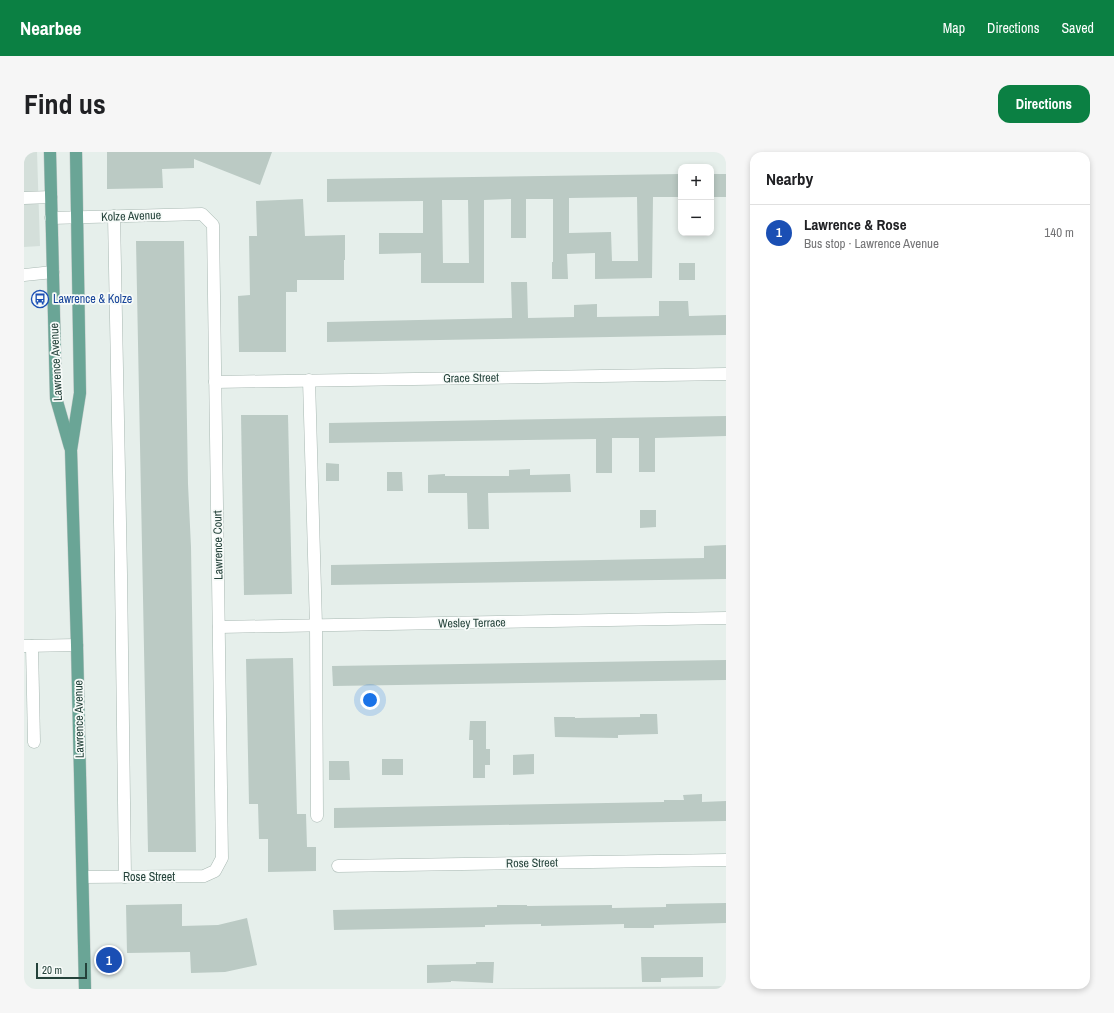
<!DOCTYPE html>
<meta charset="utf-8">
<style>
:root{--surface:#fff;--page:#f6f6f6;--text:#202124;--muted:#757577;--line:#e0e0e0;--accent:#0b8043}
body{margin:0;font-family:"Archivo Narrow",sans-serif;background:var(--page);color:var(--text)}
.controls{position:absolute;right:12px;top:12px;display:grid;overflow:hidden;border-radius:8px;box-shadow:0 2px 6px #0003}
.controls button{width:36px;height:36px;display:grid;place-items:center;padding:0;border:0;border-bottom:1px solid var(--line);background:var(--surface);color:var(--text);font:20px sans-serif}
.scale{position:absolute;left:12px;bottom:10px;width:51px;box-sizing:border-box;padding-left:4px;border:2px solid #24423a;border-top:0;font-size:11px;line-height:14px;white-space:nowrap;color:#24423a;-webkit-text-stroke:3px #f7fbf9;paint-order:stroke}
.you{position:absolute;left:346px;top:548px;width:14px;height:14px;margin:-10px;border:3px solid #fff;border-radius:50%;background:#1a73e8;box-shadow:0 0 0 6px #1a73e833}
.badge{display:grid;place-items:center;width:26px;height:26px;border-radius:50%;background:var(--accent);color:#fff;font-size:13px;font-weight:700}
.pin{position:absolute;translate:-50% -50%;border:2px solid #fff;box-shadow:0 1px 4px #0006}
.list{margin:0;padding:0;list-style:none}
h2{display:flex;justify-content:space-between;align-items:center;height:52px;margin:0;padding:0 16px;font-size:17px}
h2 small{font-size:13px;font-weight:400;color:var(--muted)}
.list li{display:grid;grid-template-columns:26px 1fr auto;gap:12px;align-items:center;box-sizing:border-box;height:56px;padding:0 16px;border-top:1px solid var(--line)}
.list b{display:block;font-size:15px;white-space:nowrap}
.list p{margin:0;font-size:13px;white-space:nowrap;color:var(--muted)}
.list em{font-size:13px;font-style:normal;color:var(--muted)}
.map{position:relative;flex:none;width:702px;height:837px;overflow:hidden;border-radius:12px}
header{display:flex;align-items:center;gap:24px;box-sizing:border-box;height:56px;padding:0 20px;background:var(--accent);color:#fff}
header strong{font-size:19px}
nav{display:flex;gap:22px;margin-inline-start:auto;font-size:14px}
.intro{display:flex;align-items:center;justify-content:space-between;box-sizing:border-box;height:96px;padding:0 24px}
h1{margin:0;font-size:28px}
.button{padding:10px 18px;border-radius:12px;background:var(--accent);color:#fff;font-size:14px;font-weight:700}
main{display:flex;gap:24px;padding:0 24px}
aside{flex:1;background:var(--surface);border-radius:12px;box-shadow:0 2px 6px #0003}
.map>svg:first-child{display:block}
</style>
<header>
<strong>Nearbee</strong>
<nav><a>Map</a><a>Directions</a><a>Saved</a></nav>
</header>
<div class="intro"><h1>Find us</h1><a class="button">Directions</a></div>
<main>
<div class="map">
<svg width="702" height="837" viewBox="0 0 702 837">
<rect width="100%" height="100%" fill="#e6efeb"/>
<g fill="#d4dfda">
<polygon points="0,0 13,0 16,94 0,95"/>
<polygon points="702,834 702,837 404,837"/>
</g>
<g fill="#bbcac4" fill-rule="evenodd">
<polygon points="83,0 248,0 236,33 170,7 170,16 138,17 139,36 83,37"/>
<path d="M657,22v23h-28l-1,81 -57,1v-26l-28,1 1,25h-16v-17h1v-63h-27v39h-15v-39l-27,1v83h-63v-30l-42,1v-21h44v-32l-96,1v-23zM613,45l1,64h-26l-1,-29 -42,1v-35zM418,48h26l1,63h-26z"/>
<rect x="687" y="22" width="15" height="23"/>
<polygon points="279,47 281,84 321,83 321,108 320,108 320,128 273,128 273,140 262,140 262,200 215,200 214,144 226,143 225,84 233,84 232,49"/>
<polygon points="112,89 160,89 164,332 167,395 172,700 124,700"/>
<rect x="655" y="111" width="16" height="17"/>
<polygon points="487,130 503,130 504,166 550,165 550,153 573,152 573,165 635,164 635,149 664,149 665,164 702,163 702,183 303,190 303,170 488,166"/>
<polygon points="217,263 264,263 268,442 220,443"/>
<polygon points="702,264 702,284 631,286 631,320 615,320 615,286 588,286 588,321 572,321 572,287 305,291 305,271"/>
<polygon points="302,311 315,312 315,329 302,329"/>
<polygon points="506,317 506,323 546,322 547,340 464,341 465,377 444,377 443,341 404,341 404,323 421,322 421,324 485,324 485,318"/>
<polygon points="363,320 378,320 379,339 363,339"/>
<polygon points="616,358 632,358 632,375 616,376"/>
<polygon points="702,393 702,427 307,433 307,413 680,406 680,394"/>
<polygon points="269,506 273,662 282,662 283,695 292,695 292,719 244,720 244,687 235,687 234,652 225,652 222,507"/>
<polygon points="702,508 702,528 309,534 308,514"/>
<polygon points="616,562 633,562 634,582 594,583 594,586 531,585 530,565 551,565 551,566 616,565"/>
<polygon points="446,569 462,569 462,597 466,597 466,613 461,613 461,626 449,626 449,588 445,588"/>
<polygon points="510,602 510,622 489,623 489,603"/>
<rect x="358" y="607" width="21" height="16"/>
<polygon points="305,609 325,609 326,628 305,628"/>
<polygon points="678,642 678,650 702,649 702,669 310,676 310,656 640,650 640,648 660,648 659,643"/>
<polygon points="702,751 702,771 630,773 630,776 600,776 600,772 517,774 517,772 461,773 461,775 310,778 309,758 473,755 473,753 503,753 503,754 588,753 588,756 642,755 642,752"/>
<polygon points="158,752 158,774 194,773 223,766 233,813 201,820 167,821 166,800 103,801 102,753"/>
<polygon points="617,805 679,805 679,825 637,826 637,830 618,830"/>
<polygon points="452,810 470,810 469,831 427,829 427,830 403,831 403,813 452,812"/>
</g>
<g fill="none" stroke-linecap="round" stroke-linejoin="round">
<g stroke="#a8b8b2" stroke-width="13">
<g id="minor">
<polyline points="0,46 27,45"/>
<polyline points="90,64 97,422 101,725"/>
<polyline points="27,66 178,62 189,73 198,706 191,719 180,724 59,725"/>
<polyline points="0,123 29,120"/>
<polyline points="285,228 292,473 293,664"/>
<polyline points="191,230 702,222"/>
<polyline points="195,475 702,466"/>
<polyline points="0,494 53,493"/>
<polyline points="8,494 10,590"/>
<polyline points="314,714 702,708"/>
</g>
</g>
<g stroke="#c2cac8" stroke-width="13">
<g id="major">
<polyline points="26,0 32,246 46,295"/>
<polyline points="52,0 56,241 47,298 53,493 61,837"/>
</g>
</g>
<use href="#minor" stroke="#fff" stroke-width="12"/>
<use href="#major" stroke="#6aa596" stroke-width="12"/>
</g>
<defs>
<g id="bus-ring" transform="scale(0.9)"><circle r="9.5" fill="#f7fbf9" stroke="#1a4fb4" stroke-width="1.5"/><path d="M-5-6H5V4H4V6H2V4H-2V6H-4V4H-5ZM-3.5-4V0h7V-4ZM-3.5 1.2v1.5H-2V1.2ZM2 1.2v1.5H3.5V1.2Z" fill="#1a4fb4"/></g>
</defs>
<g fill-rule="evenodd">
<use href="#bus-ring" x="16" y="147"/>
</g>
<g text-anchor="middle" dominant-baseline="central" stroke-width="3.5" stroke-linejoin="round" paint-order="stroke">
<g font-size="12" fill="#24423a" stroke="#f7fbf9">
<text transform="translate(107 64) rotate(-2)">Kolze Avenue</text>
<text transform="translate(32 210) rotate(-93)">Lawrence Avenue</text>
<text transform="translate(447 226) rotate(-1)">Grace Street</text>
<text transform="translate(194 393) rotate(-91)">Lawrence Court</text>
<text transform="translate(448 471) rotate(-1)">Wesley Terrace</text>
<text transform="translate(55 567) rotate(-91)">Lawrence Avenue</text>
<text transform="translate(508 711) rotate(-1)">Rose Street</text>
<text x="125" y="725">Rose Street</text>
</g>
<g font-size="12" fill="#164399" stroke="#f7fbf9" text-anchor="start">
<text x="29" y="147">Lawrence &amp; Kolze</text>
</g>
</g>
</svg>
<div class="controls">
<button>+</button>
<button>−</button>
</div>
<div class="scale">20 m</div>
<div class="you"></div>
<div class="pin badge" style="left:85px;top:808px;background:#1a4fb4">1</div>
</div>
<aside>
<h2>Nearby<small></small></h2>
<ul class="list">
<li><span class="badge" style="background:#1a4fb4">1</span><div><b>Lawrence &amp; Rose</b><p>Bus stop · Lawrence Avenue</p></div><em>140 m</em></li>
</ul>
</aside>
</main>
